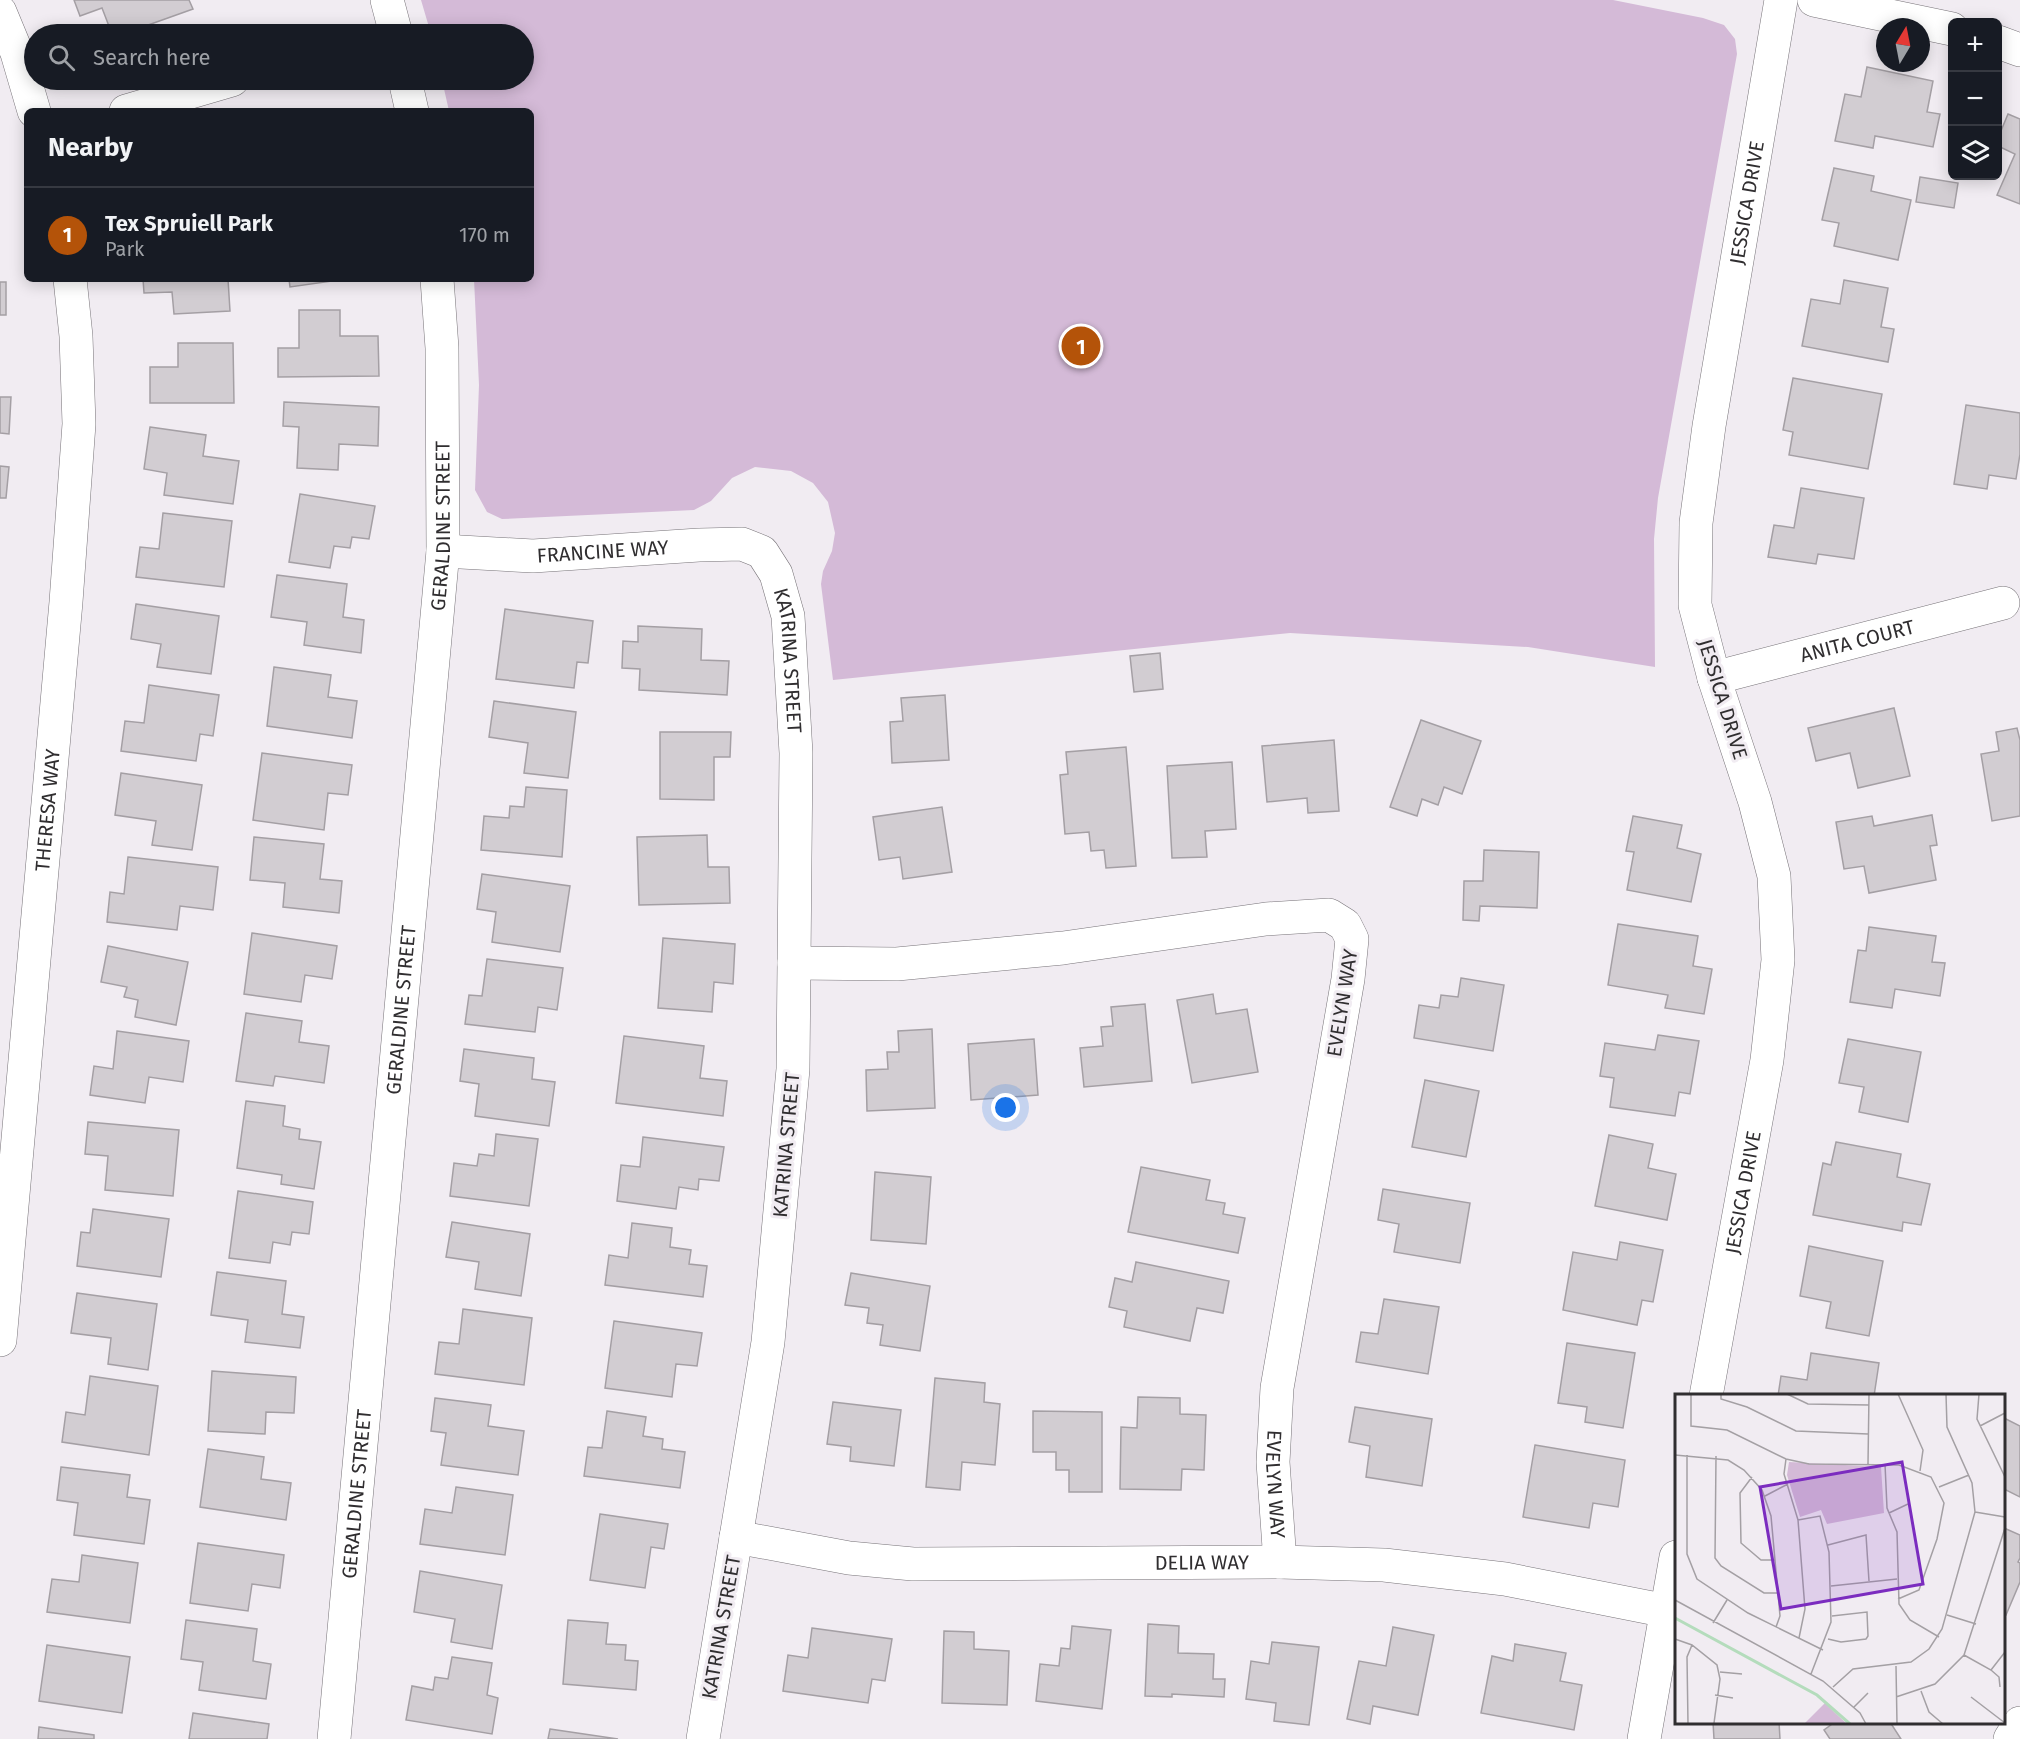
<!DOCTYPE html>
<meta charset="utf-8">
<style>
:root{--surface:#171b24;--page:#242831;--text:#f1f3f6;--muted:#9ea1a6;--line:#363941;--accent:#b45309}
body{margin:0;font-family:"Fira Sans",sans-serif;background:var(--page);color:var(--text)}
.controls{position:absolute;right:18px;top:18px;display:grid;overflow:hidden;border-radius:9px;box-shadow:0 3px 15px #0003}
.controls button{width:54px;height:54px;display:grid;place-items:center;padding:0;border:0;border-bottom:2px solid var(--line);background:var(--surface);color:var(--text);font:30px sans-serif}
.compass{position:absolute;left:1876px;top:18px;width:54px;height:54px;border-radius:50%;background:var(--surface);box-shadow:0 3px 15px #0003;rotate:10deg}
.you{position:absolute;left:1006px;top:1108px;width:21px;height:21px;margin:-15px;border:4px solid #fff;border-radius:50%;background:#1a73e8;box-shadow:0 0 0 9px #1a73e833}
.badge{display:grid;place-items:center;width:39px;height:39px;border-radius:50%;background:var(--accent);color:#fff;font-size:20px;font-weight:700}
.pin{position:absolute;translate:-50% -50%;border:3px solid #fff;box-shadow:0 2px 6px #0006}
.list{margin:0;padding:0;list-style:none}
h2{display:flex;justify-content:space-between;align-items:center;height:78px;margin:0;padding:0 24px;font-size:26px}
h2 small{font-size:20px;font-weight:400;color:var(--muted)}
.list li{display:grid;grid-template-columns:39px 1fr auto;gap:18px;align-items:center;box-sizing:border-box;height:96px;padding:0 24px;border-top:2px solid var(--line)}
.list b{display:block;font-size:22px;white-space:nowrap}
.list p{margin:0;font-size:20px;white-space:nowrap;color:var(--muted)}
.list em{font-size:20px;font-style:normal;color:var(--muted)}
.icon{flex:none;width:33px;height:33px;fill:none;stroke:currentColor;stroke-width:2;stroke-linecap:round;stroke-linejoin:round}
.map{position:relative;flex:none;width:2020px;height:1739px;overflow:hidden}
.search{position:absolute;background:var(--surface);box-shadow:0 3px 15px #0003;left:24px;top:24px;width:510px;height:66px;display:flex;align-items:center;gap:15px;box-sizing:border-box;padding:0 21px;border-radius:33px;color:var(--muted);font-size:22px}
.panel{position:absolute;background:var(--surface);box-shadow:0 3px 15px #0003;left:24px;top:108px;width:510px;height:174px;border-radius:9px}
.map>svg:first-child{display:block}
</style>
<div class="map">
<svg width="2020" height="1739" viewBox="0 0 2020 1739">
<rect width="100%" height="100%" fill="#f1ecf2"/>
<polygon fill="#d4bad7" points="421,0 1613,0 1703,18 1724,25 1735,39 1737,54 1658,498 1654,539 1655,667 1528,647 1290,633 833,680 821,584 823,571 832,551 835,533 828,502 813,483 791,471 755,467 732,478 711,501 694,510 502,519 487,512 475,490 479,385 474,279 531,279 531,111 449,111 442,80 524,80 524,34 431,34"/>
<g fill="#d2cdd2" stroke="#a49fa4" stroke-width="1.5">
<polygon points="74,0 189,0 193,9 123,34 112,34 102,8 80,16"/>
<polygon points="1867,67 1933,81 1927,112 1940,114 1933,147 1875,136 1873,148 1835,141 1845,94 1861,97"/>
<polygon points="2008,114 2020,119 2020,204 1997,195 2015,154 1998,146 1998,138"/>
<polygon points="1834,168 1874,176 1871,191 1911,200 1898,260 1834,246 1839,223 1822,220"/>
<polygon points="1920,177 1958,183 1954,208 1916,202"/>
<polygon points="143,279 228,279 230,311 174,314 172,292 144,293"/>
<polygon points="289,279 346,279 290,287"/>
<polygon points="1844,280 1888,288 1881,327 1894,329 1888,362 1802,346 1811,299 1840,304"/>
<rect x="0" y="282" width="6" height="33"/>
<polygon points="299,310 340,310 340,336 378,336 379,376 278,377 278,348 299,348"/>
<polygon points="178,343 233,343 234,403 150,403 150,367 178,367"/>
<polygon points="1793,378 1882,394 1868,469 1789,455 1793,432 1783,430"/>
<polygon points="0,397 11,397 9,434 0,433"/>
<polygon points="284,402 379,407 378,446 339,444 338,470 297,468 299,427 283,426"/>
<polygon points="1966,405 2020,413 2020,454 2016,479 1989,475 1987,489 1954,484"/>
<polygon points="150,427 206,435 203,456 239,461 233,504 164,495 167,473 144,469"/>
<polygon points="0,466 9,467 6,498 0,498"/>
<polygon points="1801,488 1864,498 1854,559 1818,554 1816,564 1768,557 1774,525 1794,528"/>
<polygon points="300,494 375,506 369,539 352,537 350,548 334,546 330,568 289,562"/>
<polygon points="163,513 232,521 224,587 136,577 140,547 159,549"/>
<polygon points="277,575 347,584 343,617 364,620 361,653 304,645 307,622 271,617"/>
<polygon points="136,604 219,616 211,674 157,667 161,644 131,639"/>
<polygon points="505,609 593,621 588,663 577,662 574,688 496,679"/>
<polygon points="638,626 702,629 701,660 729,661 727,695 639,690 640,669 622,668 623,641 638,642"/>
<polygon points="1160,653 1163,689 1134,692 1130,656"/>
<polygon points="274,667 331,675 328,697 357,701 352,738 267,726"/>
<polygon points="149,685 219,695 213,736 200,734 196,761 121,751 125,721 144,723"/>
<polygon points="945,695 949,760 892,763 890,722 903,721 901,698"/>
<polygon points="494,701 576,712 568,778 524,773 528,743 489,737"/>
<polygon points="1894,708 1910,776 1858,788 1850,753 1816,761 1808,728"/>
<polygon points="1421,720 1481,741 1462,794 1444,787 1438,805 1422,799 1417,816 1390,807"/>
<polygon points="2017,728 2020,740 2020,816 1992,821 1981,754 1999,751 1996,732"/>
<polygon points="660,732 731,732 730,757 714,757 714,800 660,799"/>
<polygon points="1334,740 1339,811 1308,813 1307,798 1267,802 1262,746"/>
<polygon points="1126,747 1136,866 1106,868 1104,850 1091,851 1089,832 1065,834 1060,775 1068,774 1066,752"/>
<polygon points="262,753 352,765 348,795 328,793 324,830 253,820"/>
<polygon points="1232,762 1236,829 1205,831 1207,857 1172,858 1167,766"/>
<polygon points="121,773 202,785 192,850 152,845 156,821 115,815"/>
<polygon points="526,787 567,790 562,857 481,850 484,816 509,818 510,806 524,807"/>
<polygon points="942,807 952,872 903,879 900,857 879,860 873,817"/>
<polygon points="1932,815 1937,845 1930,846 1936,880 1869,893 1864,866 1844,869 1836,822 1872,816 1874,826"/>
<polygon points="1633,816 1682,825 1677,848 1701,854 1691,902 1627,890 1634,852 1626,851"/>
<polygon points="707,835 708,867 729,867 730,903 639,905 637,837"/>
<polygon points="254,837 324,844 320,879 342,881 339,913 283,907 285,883 250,880"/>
<polygon points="1484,850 1539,852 1537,908 1480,906 1479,921 1463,920 1464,881 1483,881"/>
<polygon points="128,857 218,867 213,910 180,906 177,930 107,922 110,892 124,894"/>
<polygon points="482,874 570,886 560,952 492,942 496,912 477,909"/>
<polygon points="1618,924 1698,936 1693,966 1712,969 1704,1014 1665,1008 1668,995 1608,985"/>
<polygon points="1869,927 1936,936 1932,962 1945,963 1940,996 1895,989 1892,1008 1850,1002 1858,950 1866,951"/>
<polygon points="252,933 337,946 332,979 305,975 301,1002 244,994"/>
<polygon points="663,938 735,944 733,984 714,982 712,1012 658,1008"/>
<polygon points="108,946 188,962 176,1025 135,1017 138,1000 124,997 127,987 101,982"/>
<polygon points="487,959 563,968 557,1010 538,1007 535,1032 465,1024 469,995 482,996"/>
<polygon points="1461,978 1504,985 1493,1051 1414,1038 1419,1005 1439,1008 1441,995 1458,997"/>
<polygon points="1213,994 1216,1014 1247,1009 1258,1072 1192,1083 1177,1000"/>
<polygon points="1145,1004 1152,1081 1084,1087 1080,1048 1103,1046 1101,1027 1113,1026 1111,1007"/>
<polygon points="246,1013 302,1021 299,1042 329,1046 324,1083 275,1076 273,1086 236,1081"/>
<polygon points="932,1029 935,1108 867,1111 866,1070 888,1069 887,1052 899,1052 898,1031"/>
<polygon points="117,1031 189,1041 183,1082 149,1077 145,1103 90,1095 94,1066 113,1069"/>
<polygon points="1658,1035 1699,1041 1690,1094 1679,1092 1675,1116 1610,1107 1614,1078 1600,1076 1605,1043 1655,1050"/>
<polygon points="624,1036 704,1046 700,1078 727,1081 723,1116 616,1103"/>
<polygon points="1034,1039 1038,1095 971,1100 968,1044"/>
<polygon points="1848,1039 1921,1052 1908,1122 1859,1112 1864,1087 1839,1083"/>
<polygon points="464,1049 534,1058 532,1079 555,1082 549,1126 475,1116 479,1084 460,1081"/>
<polygon points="1425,1080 1479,1091 1466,1157 1412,1147"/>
<polygon points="246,1101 285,1106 283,1126 300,1129 299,1139 321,1142 314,1189 281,1184 282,1175 237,1168"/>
<polygon points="88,1122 179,1130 173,1196 105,1190 108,1156 85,1154"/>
<polygon points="496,1134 538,1139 529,1206 450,1196 454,1163 477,1166 479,1154 494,1156"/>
<polygon points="1609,1135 1653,1144 1648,1168 1676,1174 1667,1220 1595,1206"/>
<polygon points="643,1137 724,1147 719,1181 699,1179 698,1190 679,1187 676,1209 617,1201 621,1165 640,1167"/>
<polygon points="1836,1142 1901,1154 1897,1177 1930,1184 1921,1225 1903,1222 1902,1231 1813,1215 1823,1163 1831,1165"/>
<polygon points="1141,1167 1210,1180 1206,1200 1225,1203 1223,1214 1245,1218 1238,1253 1128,1232"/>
<polygon points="875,1172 931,1177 926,1244 871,1240"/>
<polygon points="1383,1189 1470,1203 1460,1263 1394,1252 1399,1224 1378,1220"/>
<polygon points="238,1191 313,1202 309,1234 292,1232 290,1245 273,1242 270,1263 229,1258"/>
<polygon points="93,1209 169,1219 161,1277 77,1266 81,1232 90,1233"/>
<polygon points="452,1222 530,1234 521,1296 475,1289 479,1262 446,1257"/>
<polygon points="632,1223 672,1228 670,1247 691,1250 689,1264 707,1266 703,1297 605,1285 609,1255 628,1258"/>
<polygon points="1620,1242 1663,1250 1653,1302 1642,1300 1637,1325 1563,1310 1573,1252 1617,1260"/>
<polygon points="1809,1246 1883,1261 1869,1336 1826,1328 1831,1302 1800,1296"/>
<polygon points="1136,1262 1229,1281 1223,1313 1197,1308 1190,1341 1124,1327 1127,1311 1109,1307 1115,1278 1132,1282"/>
<polygon points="217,1272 286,1281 282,1314 304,1317 300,1348 245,1342 248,1320 211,1315"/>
<polygon points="851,1273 930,1286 920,1351 880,1345 883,1325 867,1323 869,1308 845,1305"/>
<polygon points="77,1293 157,1304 148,1370 108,1364 111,1338 71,1333"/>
<polygon points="1384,1299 1439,1307 1428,1374 1356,1362 1361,1332 1378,1334"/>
<polygon points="463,1309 532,1318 524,1385 435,1374 439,1342 459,1344"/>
<polygon points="614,1321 702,1333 697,1366 676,1364 672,1397 605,1388"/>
<polygon points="1567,1343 1635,1353 1623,1428 1585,1422 1587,1407 1558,1403"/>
<polygon points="1811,1353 1879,1363 1874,1396 1778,1396 1781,1376 1807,1380"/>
<polygon points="212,1371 296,1377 294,1413 266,1412 265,1434 208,1431"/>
<polygon points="90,1376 158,1386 149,1455 62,1442 66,1412 85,1415"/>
<polygon points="935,1378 985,1383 984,1402 1000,1404 995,1465 962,1462 960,1490 926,1487"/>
<polygon points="1138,1397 1180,1398 1180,1414 1206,1415 1204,1470 1182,1469 1181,1490 1120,1489 1121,1427 1137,1428"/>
<polygon points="435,1398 491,1405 488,1426 524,1431 518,1475 441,1465 446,1433 431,1431"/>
<polygon points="833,1402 901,1410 894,1466 850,1461 851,1447 827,1444"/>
<polygon points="1355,1407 1432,1419 1422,1486 1366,1477 1370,1446 1349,1442"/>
<polygon points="607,1411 646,1417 643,1436 663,1439 662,1449 685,1452 680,1488 584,1476 588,1447 602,1448"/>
<polygon points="1033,1411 1102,1412 1102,1492 1069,1492 1069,1470 1056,1470 1056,1452 1033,1452"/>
<polygon points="2004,1418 2020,1426 2020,1497 2004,1489"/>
<polygon points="1535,1445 1625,1460 1618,1507 1593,1503 1589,1528 1523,1517"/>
<polygon points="208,1449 264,1457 261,1479 291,1483 286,1520 200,1507"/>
<polygon points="61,1467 130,1475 127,1497 150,1500 144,1544 74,1535 78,1503 57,1500"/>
<polygon points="456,1487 513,1495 505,1555 420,1544 425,1509 452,1513"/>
<polygon points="600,1514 668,1524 664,1549 651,1547 645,1588 590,1580"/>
<polygon points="2004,1528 2020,1535 2020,1558 2018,1562 2020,1563 2020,1582 2006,1615 2004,1614"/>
<polygon points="198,1543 284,1555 280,1588 252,1584 248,1611 190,1603"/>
<polygon points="82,1555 138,1563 130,1623 47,1612 52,1579 79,1582"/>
<polygon points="420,1571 502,1585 492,1649 451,1642 455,1619 414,1612"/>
<polygon points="186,1620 257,1629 253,1661 271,1664 266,1699 199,1690 203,1662 181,1659"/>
<polygon points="568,1620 608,1623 606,1644 626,1645 625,1660 638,1661 636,1690 563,1684"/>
<polygon points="1148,1624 1179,1626 1178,1653 1214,1654 1213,1679 1225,1679 1224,1697 1172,1694 1172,1697 1145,1696"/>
<polygon points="1072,1626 1111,1630 1102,1709 1036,1701 1040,1664 1059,1666 1061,1648 1070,1649"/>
<polygon points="1393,1627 1434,1635 1418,1715 1373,1706 1370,1724 1347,1719 1359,1661 1386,1666"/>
<polygon points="812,1628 892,1639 885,1681 872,1679 868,1703 783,1691 788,1655 808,1658"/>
<polygon points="944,1631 974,1632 974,1649 1009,1651 1007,1705 942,1703"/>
<polygon points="1272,1642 1319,1647 1309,1725 1274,1721 1276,1703 1246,1699 1251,1661 1269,1664"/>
<polygon points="1515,1644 1566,1653 1560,1681 1582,1685 1574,1730 1481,1713 1492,1656 1513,1661"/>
<polygon points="47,1645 130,1657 122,1713 39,1701"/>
<polygon points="452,1657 492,1663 487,1695 498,1698 492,1734 406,1720 412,1686 433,1690 435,1677 448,1679"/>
<polygon points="193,1713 269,1724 267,1739 189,1739"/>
<polygon points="1713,1722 1779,1722 1780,1739 1714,1739"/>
<polygon points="1835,1722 1890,1722 1901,1739 1830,1739 1824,1730"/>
<polygon points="39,1727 94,1735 94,1739 38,1739"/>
<polygon points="550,1729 618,1739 548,1739"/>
</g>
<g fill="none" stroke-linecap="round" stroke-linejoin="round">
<g stroke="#777378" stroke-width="34">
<g id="minor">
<polyline points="387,0 396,34"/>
<polyline points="1814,0 1952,29"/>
<polyline points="0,12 17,53 34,111"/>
<polyline points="1998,42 2020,50"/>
<polyline points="405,80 412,111"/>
<polyline points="126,111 232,80"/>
<path id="s1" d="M443,551l90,5 166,-11 43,-1 20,8 14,22 12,42 8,137 -3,316 -25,273 -65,397"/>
<path id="s2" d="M1714,678l289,-75"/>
<path id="s3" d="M794,963l103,1 166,-16 203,-29 63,-4 16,10 7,14 -4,40 -71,409 -4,74 7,100"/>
<path id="s4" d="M0,1340l66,-738 13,-178 -3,-88 -6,-57"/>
<path id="s5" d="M1706,1396l61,-336 11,-100 -4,-84 -19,-74 -41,-124 -19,-73 1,-82 13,-97 72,-426"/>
<path id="s6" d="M736,1537l113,21 64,6 367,-2 104,3 121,14 162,32"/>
<path id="s7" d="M334,1739l109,-1188 -1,-203 -5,-69"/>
<polyline points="1644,1739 1676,1557"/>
<polyline points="2010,1739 2020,1723"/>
</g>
</g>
<use href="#minor" stroke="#fff" stroke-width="33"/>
</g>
<g text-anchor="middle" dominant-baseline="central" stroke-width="6" stroke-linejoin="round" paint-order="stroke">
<g font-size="20" fill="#302e30" stroke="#f1ecf2">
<text stroke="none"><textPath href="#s5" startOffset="1215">JESSICA DRIVE</textPath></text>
<text stroke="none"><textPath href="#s7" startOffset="1218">GERALDINE STREET</textPath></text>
<text stroke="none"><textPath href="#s1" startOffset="160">FRANCINE WAY</textPath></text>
<text stroke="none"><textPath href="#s2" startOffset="148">ANITA COURT</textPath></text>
<text stroke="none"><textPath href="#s1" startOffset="435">KATRINA STREET</textPath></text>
<text transform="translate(1723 699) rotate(73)">JESSICA DRIVE</text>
<text stroke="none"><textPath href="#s4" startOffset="532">THERESA WAY</textPath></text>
<text transform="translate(1342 1003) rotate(-81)">EVELYN WAY</text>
<text stroke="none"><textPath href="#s7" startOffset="732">GERALDINE STREET</textPath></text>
<text transform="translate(786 1145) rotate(-85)">KATRINA STREET</text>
<text stroke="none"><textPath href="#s5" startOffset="207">JESSICA DRIVE</textPath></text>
<text stroke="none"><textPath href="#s3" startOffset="1124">EVELYN WAY</textPath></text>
<text stroke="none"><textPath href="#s7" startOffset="246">GERALDINE STREET</textPath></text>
<text stroke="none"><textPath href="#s6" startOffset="468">DELIA WAY</textPath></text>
<text transform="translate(721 1627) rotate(-80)">KATRINA STREET</text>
</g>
</g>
<g transform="translate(1675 1394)">
<rect width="330" height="330" fill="#f1ecf2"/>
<path d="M114,68l92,5 3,46 -57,11 -6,-14 -21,7 -13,-42zM150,309l6,6 16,15h-43z" fill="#d4bad7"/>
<path fill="none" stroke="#b4dcbc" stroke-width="3" d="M0,224l142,77 33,29"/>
<path fill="none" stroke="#a4a0a4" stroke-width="1.5" d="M16,0v32l36,4 59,29 23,5 90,1 32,12 13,26 -7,36 -18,51 -21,9M46,0v5l26,8 49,24 72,3M112,0l21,10 61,1M223,0l25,56 -3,21M304,0l-2,25 28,58M305,32l25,-13M0,61l53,5 16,10 18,20 9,26 9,100 -4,11M12,61v99l10,25 51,34 75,37M41,62l-1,102 6,8 43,27h14M111,65l-2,15 14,46 7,89 -6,29M193,70l1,-70M210,70l2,44 10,24 2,72 11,16 29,17M77,83l-12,16 1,50 20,17h14M264,93l30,-12M90,102l23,-12M300,118l30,5M214,119l19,-9M123,126l22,-4 9,36 2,70 -20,52M153,151l38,-10 3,46M156,192l66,-7M0,206l148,81 37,32 6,11M272,221l29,9M38,229l14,-23M0,245l17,6 25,20 3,14 -6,44M153,245l13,3 25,-3 2,-3 -1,-24 -35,4M289,261l27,15 8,7 1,10M221,272l1,58M316,276l14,-18M45,278l22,2M158,293l20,-18 58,-7 18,-13 13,-20 33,-117 -3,-29 -25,-56 -1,-33M246,297l8,21 14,12M40,301l18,3M221,303l39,-13 29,-29 41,-127M296,303l34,26M179,313l14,-14M13,330l-1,-67 5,-12M32,330h18"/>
<path fill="#7b2cbf" fill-opacity="0.15" stroke="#7b2cbf" stroke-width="3" d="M227,68l21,122 -142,25 -21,-122z"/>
<rect width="330" height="330" fill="none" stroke="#302e30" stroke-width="3"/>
</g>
</svg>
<div class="controls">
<button>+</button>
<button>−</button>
<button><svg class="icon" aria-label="layers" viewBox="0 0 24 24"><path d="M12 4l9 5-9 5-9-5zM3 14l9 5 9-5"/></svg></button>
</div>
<svg class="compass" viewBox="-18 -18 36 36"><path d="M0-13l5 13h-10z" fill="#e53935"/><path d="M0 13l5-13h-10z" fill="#9ea1a6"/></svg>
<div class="you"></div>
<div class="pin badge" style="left:1081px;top:346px">1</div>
<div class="search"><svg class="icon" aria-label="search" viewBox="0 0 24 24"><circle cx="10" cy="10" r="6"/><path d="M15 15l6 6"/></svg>Search here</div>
<section class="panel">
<h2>Nearby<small></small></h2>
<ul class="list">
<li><span class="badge">1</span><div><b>Tex Spruiell Park</b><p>Park</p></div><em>170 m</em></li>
</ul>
</section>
</div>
